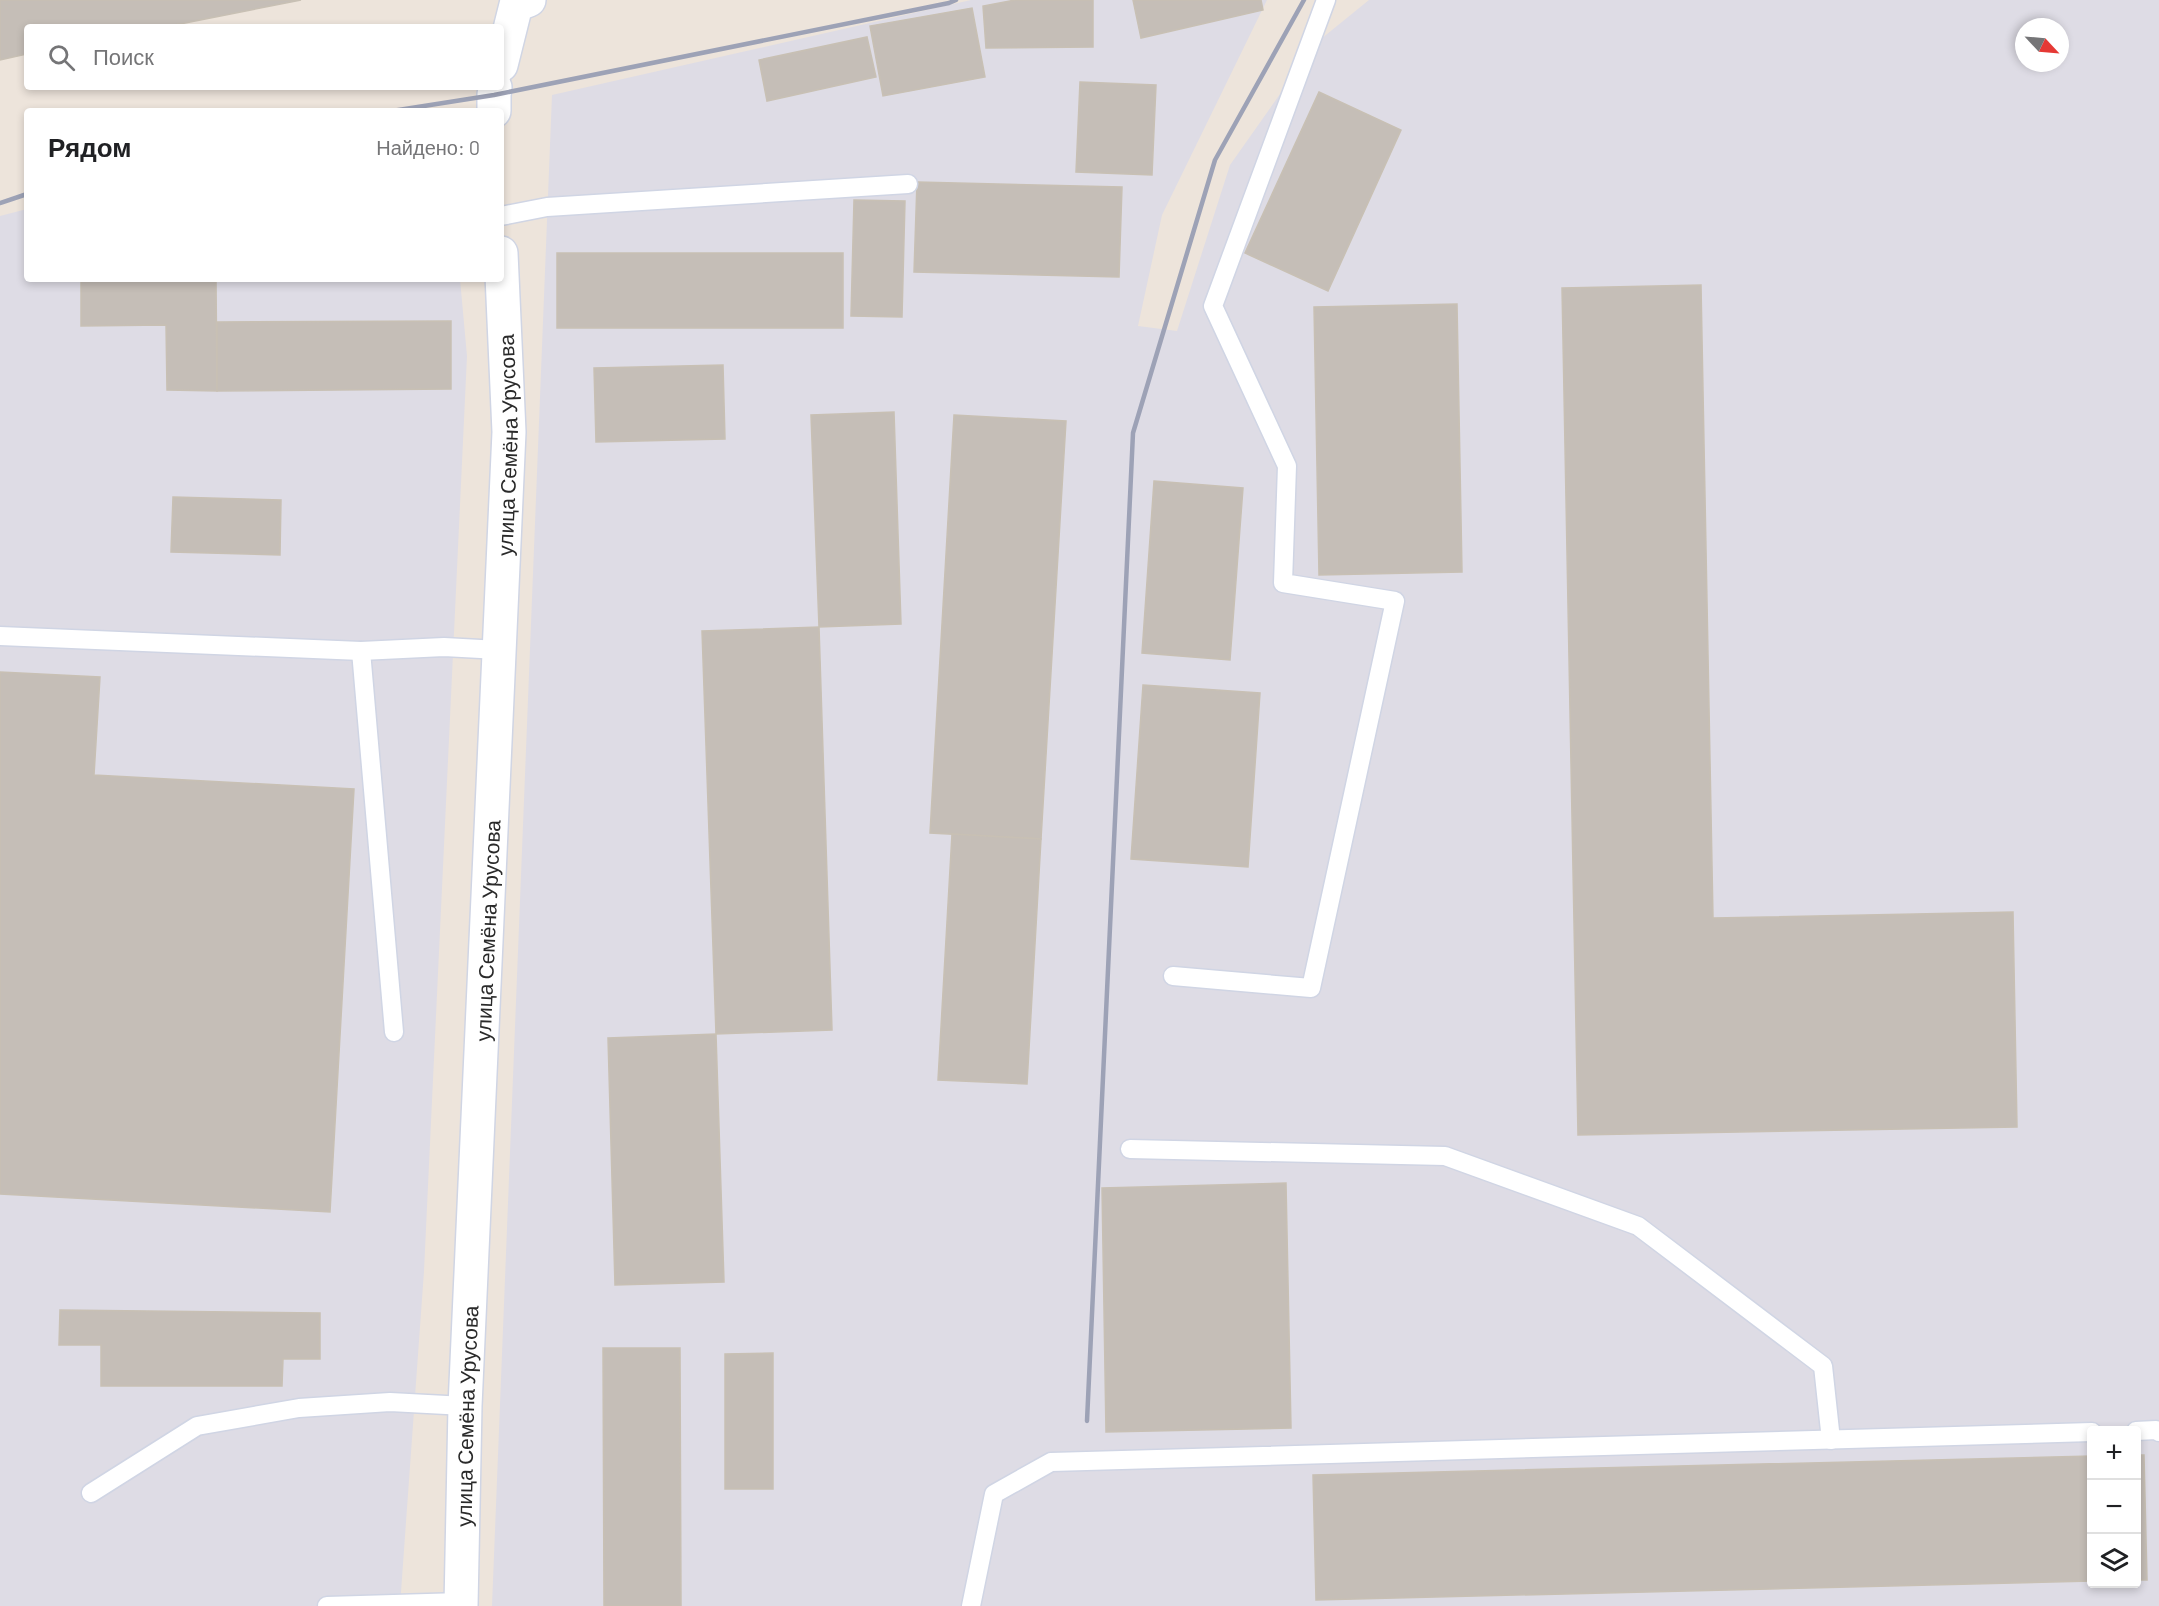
<!DOCTYPE html>
<html lang="ru">
<meta charset="utf-8">
<style>
:root{--surface:#fff;--page:#f2f2f2;--text:#202124;--muted:#757577;--line:#e0e0e0}
body{margin:0;font-family:Barlow,sans-serif;background:var(--page);color:var(--text)}
.controls{position:absolute;right:18px;bottom:18px;display:grid;overflow:hidden;border-radius:6px;box-shadow:0 3px 9px #0003}
.controls button{width:54px;height:54px;display:grid;place-items:center;padding:0;border:0;border-bottom:2px solid var(--line);background:var(--surface);color:var(--text);font:30px sans-serif}
.compass{position:absolute;left:2015px;top:18px;width:54px;height:54px;border-radius:50%;background:var(--surface);box-shadow:0 3px 9px #0003;rotate:116deg}
.list{margin:0;padding:0;list-style:none}
h2{display:flex;justify-content:space-between;align-items:center;height:78px;margin:0;padding:0 24px;font-size:26px}
h2 small{font-size:20px;font-weight:400;color:var(--muted)}
.icon{flex:none;width:33px;height:33px;fill:none;stroke:currentColor;stroke-width:2;stroke-linecap:round;stroke-linejoin:round}
.map{position:relative;flex:none;width:2159px;height:1606px;overflow:hidden}
.search{position:absolute;background:var(--surface);box-shadow:0 3px 9px #0003;left:24px;top:24px;width:480px;height:66px;display:flex;align-items:center;gap:15px;box-sizing:border-box;padding:0 21px;border-radius:6px;color:var(--muted);font-size:22px}
.panel{position:absolute;background:var(--surface);box-shadow:0 3px 9px #0003;left:24px;top:108px;width:480px;height:174px;border-radius:6px}
.map>svg:first-child{display:block}
</style>
<div class="map">
<svg width="2159" height="1606" viewBox="0 0 2159 1606">
<rect width="100%" height="100%" fill="#ede4db"/>
<g fill="#dedce5" fill-rule="evenodd">
<path d="M971,0h296l-105,215 -24,111 39,5 53,-166 86,-122 53,-43h790v1606h-1667l60,-1511zM2024,27h36v36h-36zM2092,1430h44v154h-44z"/>
<polygon points="27,209 27,279 460,279 467,356 424,1271 400,1606 0,1606 0,216"/>
</g>
<g fill="#c5beb7" stroke="#c8c0b4" stroke-width="1.5">
<polygon points="0,0 301,0 165,27 27,27 27,54 0,60"/>
<polygon points="1015,0 1093,0 1093,47 986,48 983,6"/>
<polygon points="1133,0 1261,0 1263,10 1141,38"/>
<polygon points="972,8 985,77 883,96 870,26"/>
<polygon points="867,37 876,77 767,101 759,60"/>
<polygon points="1080,82 1156,85 1152,175 1076,172"/>
<polygon points="1319,92 1401,130 1328,291 1245,253"/>
<polygon points="917,182 1122,187 1119,277 914,272"/>
<polygon points="854,200 905,201 902,317 851,316"/>
<rect x="557" y="253" width="286" height="75"/>
<polygon points="81,279 216,279 217,391 167,390 166,325 81,326"/>
<polygon points="1701,285 1713,918 2013,912 2017,1127 1578,1135 1562,288"/>
<polygon points="1457,304 1462,572 1319,575 1314,307"/>
<polygon points="451,321 451,389 217,391 217,322"/>
<polygon points="723,365 725,439 596,442 594,368"/>
<polygon points="894,412 901,624 819,627 811,415"/>
<polygon points="954,415 1066,421 1041,839 930,833"/>
<polygon points="1154,481 1243,488 1230,660 1142,653"/>
<polygon points="173,497 281,500 280,555 171,552"/>
<polygon points="819,627 832,1030 716,1034 702,631"/>
<polygon points="0,672 100,677 94,775 354,789 330,1212 0,1194"/>
<polygon points="1143,685 1260,693 1248,867 1131,859"/>
<polygon points="952,834 1041,839 1027,1084 938,1080"/>
<polygon points="716,1034 724,1282 615,1285 608,1038"/>
<polygon points="1286,1183 1291,1428 1106,1432 1102,1188"/>
<polygon points="60,1310 320,1313 320,1359 283,1359 282,1386 101,1386 101,1345 59,1345"/>
<polygon points="603,1348 680,1348 681,1606 604,1606"/>
<polygon points="773,1353 773,1489 725,1489 725,1354"/>
<polygon points="2136,1455 2144,1455 2147,1580 2136,1580"/>
<polygon points="2092,1456 2092,1581 1316,1600 1313,1475"/>
</g>
<g fill="none" stroke-linecap="round" stroke-linejoin="round">
<g stroke="#d0d5e4" stroke-width="21">
<g id="lane">
<polyline points="501,216 547,207 908,184"/>
<polyline points="0,636 361,651 444,647 499,650"/>
<polyline points="361,651 394,1032"/>
<polyline points="1173,976 1311,988 1395,601 1283,583 1287,466 1213,306 1326,0"/>
<polyline points="1130,1149 1445,1156 1638,1226 1823,1366 1831,1440"/>
<polyline points="2136,1431 2156,1430 2159,1432"/>
<polyline points="91,1493 197,1426 299,1408 390,1402 465,1406"/>
<polyline points="327,1606 461,1602"/>
<polyline points="971,1606 994,1494 1051,1462 2092,1432"/>
</g>
</g>
<g stroke="#d0d5e4" stroke-width="36">
<g id="street">
<polyline points="501,65 516,5 529,0"/>
<polyline points="494,111 494,95 495,87"/>
<path id="s1" d="M461,1606l4,-200 44,-974 -8,-179"/>
</g>
</g>
<use href="#lane" stroke="#fff" stroke-width="18"/>
<use href="#street" stroke="#fff" stroke-width="33"/>
<g stroke="#9da2b6" stroke-width="4.5">
<polyline points="392,111 494,95 949,3 956,0"/>
<polyline points="0,203 27,194"/>
<polyline points="1087,1421 1133,433 1215,160 1304,0"/>
</g>
</g>
<g text-anchor="middle" dominant-baseline="central" stroke-width="4.5" stroke-linejoin="round" paint-order="stroke">
<g font-size="21" fill="#2a2a2a" stroke="#fff">
<text stroke="none"><textPath href="#s1" startOffset="1162">улица Семёна Урусова</textPath></text>
<text stroke="none"><textPath href="#s1" startOffset="676">улица Семёна Урусова</textPath></text>
<text stroke="none"><textPath href="#s1" startOffset="190">улица Семёна Урусова</textPath></text>
</g>
</g>
</svg>
<div class="controls">
<button>+</button>
<button>−</button>
<button><svg class="icon" aria-label="layers" viewBox="0 0 24 24"><path d="M12 4l9 5-9 5-9-5zM3 14l9 5 9-5"/></svg></button>
</div>
<svg class="compass" viewBox="-18 -18 36 36"><path d="M0-13l5 13h-10z" fill="#e53935"/><path d="M0 13l5-13h-10z" fill="#757577"/></svg>
<div class="search"><svg class="icon" aria-label="search" viewBox="0 0 24 24"><circle cx="10" cy="10" r="6"/><path d="M15 15l6 6"/></svg>Поиск</div>
<section class="panel">
<h2>Рядом<small>Найдено: 0</small></h2>
<ul class="list">
</ul>
</section>
</div>
